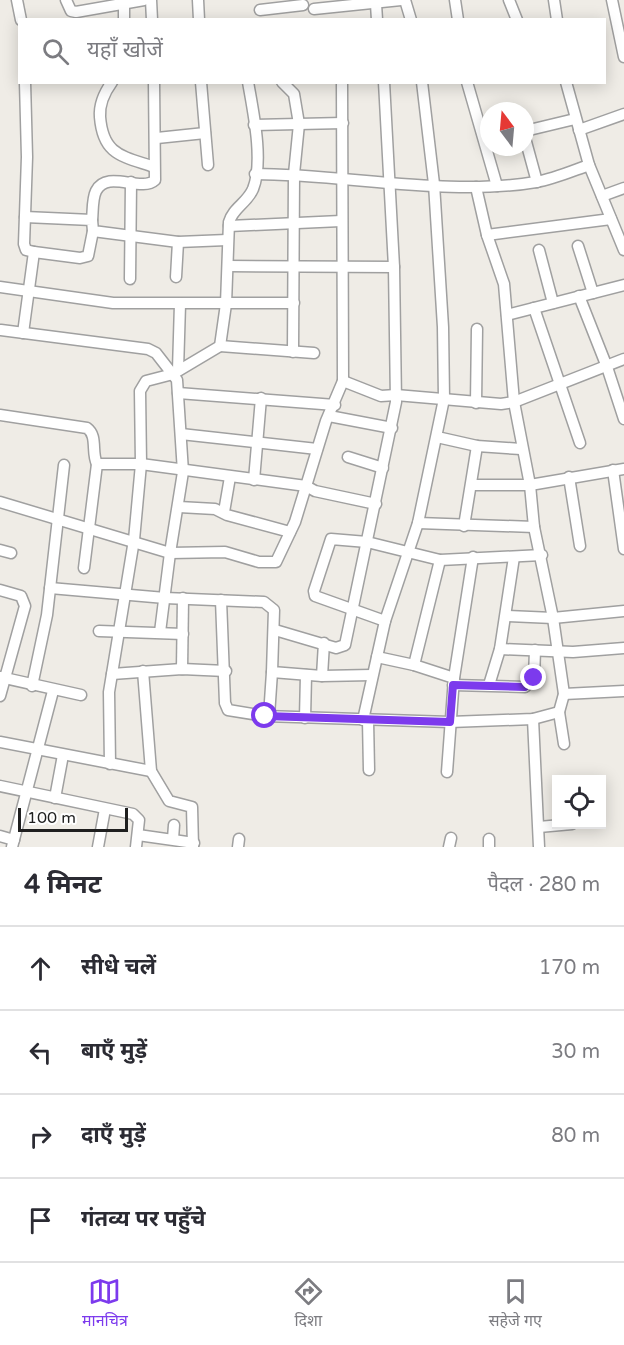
<!DOCTYPE html>
<html lang="hi">
<meta charset="utf-8">
<style>
:root{--surface:#fff;--page:#f7f7f7;--text:#2b2b33;--muted:#7c7c81;--line:#e1e1e2;--accent:#7c3aed}
body{margin:0;font-family:"Varela Round","Noto Sans Devanagari",sans-serif;background:var(--page);color:var(--text)}
.controls{position:absolute;right:18px;bottom:18px;display:grid;overflow:hidden;border-radius:0px;box-shadow:0 3px 15px #0003}
.controls button{width:54px;height:54px;display:grid;place-items:center;padding:0;border:0;border-bottom:2px solid var(--line);background:var(--surface);color:var(--text);font:30px sans-serif}
.compass{position:absolute;left:480px;top:102px;width:54px;height:54px;border-radius:50%;background:var(--surface);box-shadow:0 3px 15px #0003;rotate:344deg}
.scale{position:absolute;left:18px;bottom:15px;width:110px;box-sizing:border-box;padding-left:6px;border:3px solid #1f1f1f;border-top:0;font-size:16px;line-height:21px;white-space:nowrap;color:#1f1f1f;-webkit-text-stroke:4px #fff;paint-order:stroke}
.stop{position:absolute;width:18px;height:18px;margin:-14px;border:4px solid #7c3aed;border-radius:50%;background:#fff}
.stop.end{background:#7c3aed;border-color:#fff;box-shadow:0 2px 6px #0008}
.list{margin:0;padding:0;list-style:none}
h2{display:flex;justify-content:space-between;align-items:center;height:78px;margin:0;padding:0 24px;font-size:26px}
h2 small{font-size:20px;font-weight:400;color:var(--muted)}
.list li{display:grid;grid-template-columns:39px 1fr auto;gap:18px;align-items:center;box-sizing:border-box;height:84px;padding:0 24px;border-top:2px solid var(--line)}
.list b{display:block;font-size:22px;white-space:nowrap}
.list em{font-size:20px;font-style:normal;color:var(--muted)}
.icon{flex:none;width:33px;height:33px;fill:none;stroke:currentColor;stroke-width:2;stroke-linecap:round;stroke-linejoin:round}
.map{position:relative;flex:none;width:624px;height:847px;overflow:hidden}
.search{position:absolute;background:var(--surface);box-shadow:0 3px 15px #0003;left:18px;right:18px;top:18px;height:66px;display:flex;align-items:center;gap:15px;box-sizing:border-box;padding:0 21px;border-radius:0px;color:var(--muted);font-size:22px}
.sheet{height:414px;background:var(--surface)}
nav{display:flex;justify-content:space-around;align-items:center;box-sizing:border-box;height:84px;border-top:2px solid var(--line);background:var(--surface);font-size:16px;color:var(--muted)}
nav a{display:grid;justify-items:center;gap:3px}
nav .on{color:var(--accent)}
.map>svg:first-child{display:block}
</style>
<div class="map">
<svg width="624" height="847" viewBox="0 0 624 847">
<rect width="100%" height="100%" fill="#efece6"/>
<g fill="none" stroke-linecap="round" stroke-linejoin="round">
<g stroke="#a0a0a0" stroke-width="13">
<g id="minor">
<polyline points="17,0 21,20"/>
<polyline points="66,0 71,11 76,12 144,0"/>
<polyline points="151,0 152,20"/>
<polyline points="198,0 199,20"/>
<polyline points="405,0 411,20"/>
<polyline points="455,0 458,20"/>
<polyline points="509,0 517,20"/>
<polyline points="554,0 557,20"/>
<polyline points="612,0 624,57"/>
<polyline points="376,4 377,20"/>
<polyline points="314,9 401,0"/>
<polyline points="260,10 303,5"/>
<polyline points="124,20 124,4"/>
<path d="M112,82c-8,11 -13,22 -12,35 3,38 22,39 54,50"/>
<polyline points="201,82 208,165"/>
<polyline points="282,82 294,94 299,124 294,174 293,352"/>
<polyline points="467,82 497,186"/>
<polyline points="566,82 589,165 624,250"/>
<polyline points="254,125 343,123"/>
<polyline points="579,130 624,114"/>
<polyline points="525,131 575,119"/>
<polyline points="157,138 205,133"/>
<polyline points="525,138 537,182"/>
<path d="M255,174c90,0 194,23 281,8 18,-3 36,-11 53,-17"/>
<polyline points="602,196 624,188"/>
<polyline points="25,217 92,220 93,231 178,242 227,240"/>
<path d="M92,220c1,-8 0,-21 4,-29 11,-22 45,2 59,-11l-1,-98"/>
<polyline points="229,226 341,221"/>
<polyline points="487,235 611,219"/>
<polyline points="578,246 593,293"/>
<polyline points="539,250 553,303"/>
<polyline points="34,252 80,258 88,256 93,231"/>
<polyline points="228,266 394,267"/>
<polyline points="176,277 178,242"/>
<polyline points="130,279 131,182"/>
<polyline points="0,287 113,303 294,303"/>
<polyline points="579,296 607,367 624,419"/>
<polyline points="534,308 580,443"/>
<polyline points="507,315 624,285"/>
<polyline points="1,330 148,349 156,353 177,380 183,472 170,553 160,632"/>
<polyline points="23,333 34,252 26,250 24,244 27,157 25,82"/>
<polyline points="220,346 314,353"/>
<polyline points="178,370 180,304"/>
<polyline points="343,381 381,396 396,395 501,404 514,402 624,359"/>
<polyline points="178,393 335,405"/>
<polyline points="476,403 477,329"/>
<path d="M0,415l87,13c11,8 4,24 10,36"/>
<polyline points="329,416 392,428"/>
<polyline points="181,434 317,449"/>
<polyline points="437,437 477,446 521,449"/>
<polyline points="348,457 383,468"/>
<polyline points="613,470 624,549"/>
<polyline points="569,477 580,546"/>
<polyline points="254,480 261,398"/>
<polyline points="472,485 530,485 624,469"/>
<polyline points="0,502 170,553 225,552 259,562 276,562 295,522 326,421 343,381 342,82"/>
<polyline points="179,507 215,509 227,515 290,532"/>
<polyline points="224,512 230,477"/>
<polyline points="418,523 534,527"/>
<polyline points="464,526 477,446"/>
<polyline points="0,550 11,553"/>
<polyline points="84,568 97,464 141,464 306,486 315,491 376,504"/>
<polyline points="50,588 165,598 264,602 274,610 272,672 322,676 372,675"/>
<polyline points="0,590 21,596 25,606 0,696"/>
<polyline points="221,600 225,703 228,710 265,716 450,722 533,719 559,712 564,694 553,618 534,527 530,485 514,402 504,284 487,235 476,187"/>
<polyline points="506,616 553,618 624,611"/>
<polyline points="385,621 315,596 314,591 331,539 367,542 440,560 542,555"/>
<polyline points="275,630 336,648 345,645 396,402 394,267 384,82"/>
<polyline points="99,631 183,634"/>
<polyline points="500,649 573,652 624,648"/>
<polyline points="377,657 414,665 454,678"/>
<polyline points="414,665 440,560"/>
<polyline points="182,669 183,598"/>
<polyline points="143,671 151,771 169,801 192,807 193,847"/>
<polyline points="112,674 182,669 226,671"/>
<polyline points="322,676 324,643"/>
<polyline points="0,677 81,695"/>
<polyline points="453,685 525,687 534,678 535,650"/>
<polyline points="489,685 500,649 514,557"/>
<polyline points="32,686 47,615 64,465"/>
<polyline points="564,694 624,691"/>
<polyline points="559,712 564,744"/>
<polyline points="269,716 272,672"/>
<polyline points="305,718 306,675"/>
<polyline points="533,719 539,847"/>
<polyline points="363,720 385,621 418,523 444,399 443,327 434,184 422,82"/>
<polyline points="368,720 369,770"/>
<polyline points="0,742 151,771"/>
<path d="M110,764l-1,-72 25,-152 7,-76 -1,-73 6,-10 27,-7 47,-28 6,-42 3,-82c4,-14 18,-19 24,-33 11,-28 0,-78 -5,-107"/>
<polyline points="447,772 454,678 473,557"/>
<polyline points="0,786 133,814 139,820 136,847"/>
<polyline points="55,798 63,755"/>
<polyline points="539,827 572,824"/>
<polyline points="138,835 194,843"/>
<polyline points="0,836 14,840"/>
<polyline points="173,839 174,825"/>
<polyline points="12,847 53,691"/>
<polyline points="98,847 105,809"/>
<polyline points="238,847 239,839"/>
<polyline points="449,847 451,838"/>
<polyline points="489,847 489,839"/>
</g>
</g>
<use href="#minor" stroke="#fff" stroke-width="10"/>
</g>
<g fill="none" stroke-linecap="round" stroke-linejoin="round">
<polyline stroke="#7c3aed" stroke-width="8" points="265,716 450,722 453,685 525,687 534,678"/>
</g>
</svg>
<div class="controls">
<button><svg class="icon" aria-label="locate" viewBox="0 0 24 24"><circle cx="12" cy="12" r="6"/><path d="M12 2v4M12 18v4M2 12h4M18 12h4"/></svg></button>
</div>
<svg class="compass" viewBox="-18 -18 36 36"><path d="M0-13l5 13h-10z" fill="#e53935"/><path d="M0 13l5-13h-10z" fill="#7c7c81"/></svg>
<div class="scale">100 m</div>
<div class="stop" style="left:265px;top:716px"></div>
<div class="stop end" style="left:534px;top:678px"></div>
<div class="search"><svg class="icon" aria-label="search" viewBox="0 0 24 24"><circle cx="10" cy="10" r="6"/><path d="M15 15l6 6"/></svg>यहाँ खोजें</div>
</div>
<section class="sheet">
<h2>4 मिनट<small>पैदल · 280 m</small></h2>
<ul class="list">
<li><svg class="icon" aria-label="ahead" viewBox="0 0 24 24"><path d="M12 20V5M6 11l6-6 6 6"/></svg><div><b>सीधे चलें</b></div><em>170 m</em></li>
<li><svg class="icon" aria-label="left" viewBox="0 0 24 24"><path d="M17 20v-9H6M10 6l-5 5 5 5"/></svg><div><b>बाएँ मुड़ें</b></div><em>30 m</em></li>
<li><svg class="icon" aria-label="right" viewBox="0 0 24 24"><path d="M7 20v-9h11M14 6l5 5-5 5"/></svg><div><b>दाएँ मुड़ें</b></div><em>80 m</em></li>
<li><svg class="icon" aria-label="arrive" viewBox="0 0 24 24"><path d="M6 21V4h12l-3 4 3 4H6"/></svg><div><b>गंतव्य पर पहुँचे</b></div></li>
</ul>
</section>
<nav>
<a class="on"><svg class="icon" aria-label="map" viewBox="0 0 24 24"><path d="M3 6l6-2 6 2 6-2v14l-6 2-6-2-6 2zM9 4v14M15 6v14"/></svg>मानचित्र</a>
<a><svg class="icon" aria-label="directions" viewBox="0 0 24 24"><path d="M12 3l9 9-9 9-9-9zM9 14v-3h6M13 9l2 2-2 2"/></svg>दिशा</a>
<a><svg class="icon" aria-label="saved" viewBox="0 0 24 24"><path d="M7 4h10v16l-5-4-5 4z"/></svg>सहेजे गए</a>
</nav>
